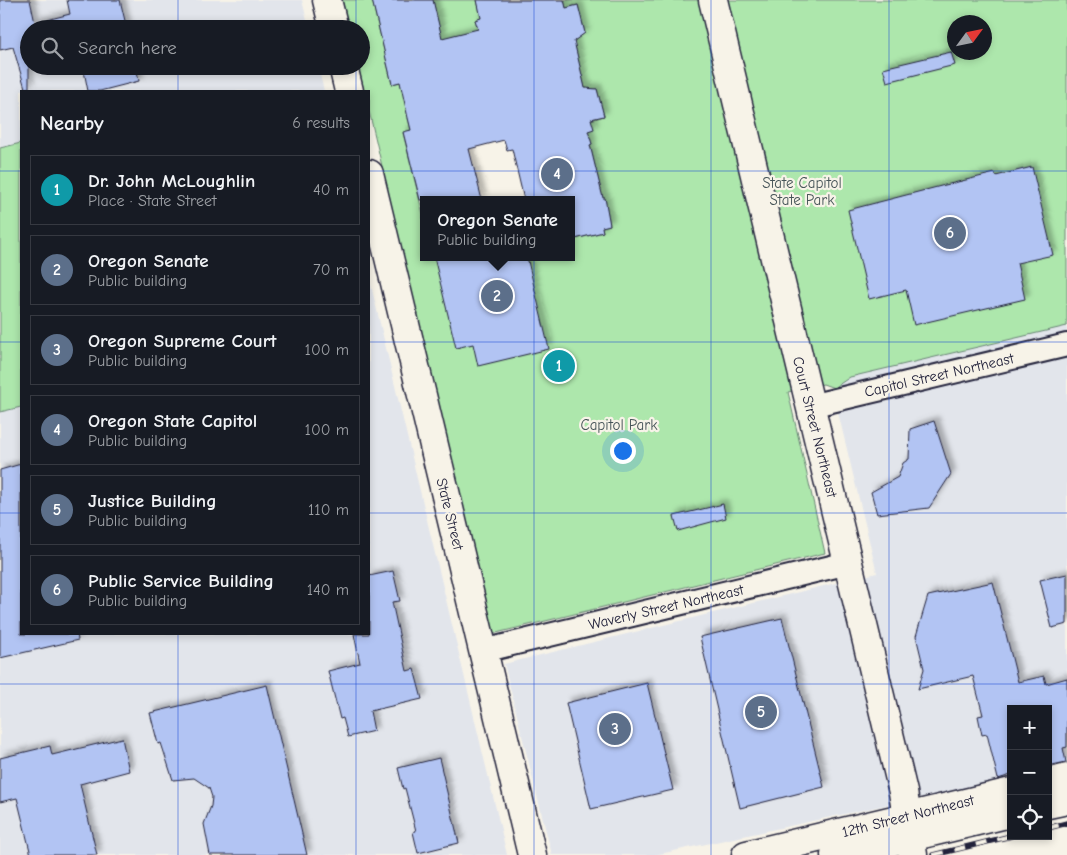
<!DOCTYPE html>
<meta charset="utf-8">
<style>
:root{--surface:#171b24;--page:#242831;--text:#f1f3f6;--muted:#9ea1a6;--line:#363941;--accent:#9495a2}
body{margin:0;font-family:"Comic Neue",sans-serif;background:var(--page);color:var(--text)}
.controls{position:absolute;right:15px;bottom:15px;display:grid;overflow:hidden;border-radius:0px;box-shadow:0 2px 8px #0003}
.controls button{width:45px;height:45px;display:grid;place-items:center;padding:0;border:0;border-bottom:1px solid var(--line);background:var(--surface);color:var(--text);font:25px sans-serif}
.compass{position:absolute;left:947px;top:15px;width:45px;height:45px;border-radius:50%;background:var(--surface);box-shadow:0 2px 8px #0003;rotate:57deg}
.you{position:absolute;left:622px;top:450px;width:18px;height:18px;margin:-12px;border:4px solid #fff;border-radius:50%;background:#1a73e8;box-shadow:0 0 0 8px #1a73e833}
.badge{display:grid;place-items:center;width:32px;height:32px;border-radius:50%;background:var(--accent);color:#fff;font-size:16px;font-weight:700}
.pin{position:absolute;translate:-50% -50%;border:2px solid #fff;box-shadow:0 1px 5px #0006}
.popup{position:absolute;left:420px;top:196px;width:155px;height:65px;box-sizing:border-box;display:grid;place-content:center;border-radius:0px;background:var(--surface);filter:drop-shadow(0 1px 4px #0005);font-size:16px;white-space:nowrap;color:var(--muted)}
.popup b{font-size:19px;color:var(--text)}
.popup::after{content:'';position:absolute;left:50%;top:100%;margin-left:-10px;border:10px solid transparent;border-top-color:var(--surface)}
.list{margin:0;padding:0;list-style:none}
h2{display:flex;justify-content:space-between;align-items:center;height:65px;margin:0;padding:0 20px;font-size:21px}
h2 small{font-size:16px;font-weight:400;color:var(--muted)}
.list li{display:grid;grid-template-columns:32px 1fr auto;gap:15px;align-items:center;box-sizing:border-box;height:70px;margin:0 10px 10px;padding:0 10px;border:1px solid var(--line);border-radius:0px}
.list b{display:block;font-size:19px;white-space:nowrap}
.list p{margin:0;font-size:16px;white-space:nowrap;color:var(--muted)}
.list em{font-size:16px;font-style:normal;color:var(--muted)}
.icon{flex:none;width:28px;height:28px;fill:none;stroke:currentColor;stroke-width:2;stroke-linecap:round;stroke-linejoin:round}
.map{position:relative;flex:none;width:1067px;height:855px;overflow:hidden}
.search{position:absolute;background:var(--surface);box-shadow:0 2px 8px #0003;left:20px;top:20px;width:350px;height:55px;display:flex;align-items:center;gap:12px;box-sizing:border-box;padding:0 18px;border-radius:28px;color:var(--muted);font-size:19px}
.panel{position:absolute;background:var(--surface);box-shadow:0 2px 8px #0003;left:20px;top:90px;width:350px;height:545px;border-radius:0px}
.map>svg:first-child{display:block}
</style>
<div class="map">
<svg width="1067" height="855" viewBox="0 0 1067 855">
<defs>
<filter id="shadow"><feDropShadow dx="4.5" dy="-4.5" stdDeviation="2.5" flood-color="#0004"/></filter>
</defs>
<rect width="100%" height="100%" fill="#f7f3e8"/>
<filter id="ink" filterUnits="userSpaceOnUse"><feTurbulence type="fractalNoise" baseFrequency=".02" numOctaves="2"/><feDisplacementMap in="SourceGraphic" scale="10" xChannelSelector="R" yChannelSelector="G"/><feConvolveMatrix kernelMatrix="1 2 1 2 8 2 1 2 1" color-interpolation-filters="sRGB"/></filter>
<g filter="url(#ink)">
<g fill="#e2e5eb">
<polygon points="0,0 302,0 309,29 29,29 29,66 318,66 324,91 21,91 21,143 0,148"/>
<polygon points="1067,85 1067,766 1048,770 1048,709 1011,709 1011,778 655,855 552,855 504,664 877,573 775,153"/>
<polygon points="369,277 507,855 0,855 0,412 21,407 21,634 369,634"/>
</g>
<g fill="#ade7ac" stroke="#688474" fill-rule="evenodd">
<path d="M342,0h30l20,84 8,-2 3,11 14,23 -9,2 3,12 -8,3 20,81v43h11l1,3 136,-3v-17l32,-8 -1,-5 8,-2 -5,-27h-2l-13,-53 2,-1 -4,-13 5,-2 -2,-9 13,-4 -7,-27 -12,-1 -11,-47 11,-8 -7,-28 -12,3 -2,-8h503v326l-217,51 -16,11 -11,-4 -35,8 37,161 -333,81 -123,-523v-20h-5l-6,-25h3v-37h-12zM954,22h30v30h-30z"/>
<polygon points="433,0 477,0 481,18 475,20 478,29 443,44"/>
<polygon points="21,143 21,407 0,412 0,148"/>
</g>
<g fill="#b2c4f3" stroke="#22223b" filter="url(#shadow)">
<polygon points="0,0 30,0 35,23 70,14 67,0 120,0 127,29 29,29 29,88 25,88 13,47 0,50"/>
<polygon points="372,0 433,0 442,38 478,29 475,20 481,18 477,0 564,0 566,8 578,5 585,33 574,41 585,88 597,89 604,116 591,119 594,129 588,131 592,144 590,145 603,198 605,198 610,225 602,227 603,232 571,240 571,200 524,200 512,149 507,150 504,140 469,149 482,200 420,200 403,132 411,130 408,118 400,82 392,84"/>
<polygon points="951,52 955,65 887,82 883,68"/>
<polygon points="83,66 136,66 139,81 100,91 88,91"/>
<polygon points="1032,167 1053,255 1017,263 1025,299 914,325 906,290 869,299 848,210 941,186 995,173 996,176"/>
<polygon points="434,257 527,257 549,349 478,366 473,344 456,348"/>
<polygon points="934,421 951,474 929,508 877,514 871,492 898,477 903,463 909,459 910,429"/>
<polygon points="21,464 21,634 77,634 78,640 0,658 0,470"/>
<polygon points="723,504 726,518 678,531 674,516"/>
<polygon points="393,571 400,601 392,602 407,671 414,669 422,699 370,711 374,731 348,737 343,718 340,719 328,671 360,663 354,634 369,634 369,576"/>
<polygon points="1067,574 1067,624 1052,628 1040,580"/>
<polygon points="993,582 1018,682 1044,676 1046,684 1067,678 1067,747 1063,748 1066,762 1048,766 1048,709 1011,709 1011,775 998,779 987,734 982,735 978,716 983,715 973,676 918,689 924,669 916,636 928,596"/>
<polygon points="782,618 824,787 740,808 700,637"/>
<polygon points="647,683 673,790 591,809 566,703"/>
<polygon points="267,685 307,855 210,855 204,824 211,806 212,797 209,788 194,778 173,780 161,743 158,744 150,713"/>
<polygon points="122,738 129,771 80,784 97,855 31,855 17,798 0,802 0,758 50,746 52,755"/>
<polygon points="439,758 459,843 418,853 413,832 416,831 405,788 403,789 398,768"/>
</g>
<g fill="none" stroke-linecap="round" stroke-linejoin="round">
<g stroke="#22223b" stroke-width="26">
<g id="minor">
<polyline points="810,406 1067,345"/>
<polyline points="483,651 848,563"/>
</g>
</g>
<g stroke="#22223b" stroke-width="31">
<g id="major">
<polyline points="327,0 334,29"/>
<polyline points="713,0 903,792 913,855"/>
<polyline points="343,66 349,91"/>
<polyline points="369,174 532,855"/>
<polyline points="1048,783 1067,778"/>
<polyline points="1048,804 1067,800"/>
<polyline points="746,855 1011,792"/>
<polyline points="835,855 1011,813"/>
</g>
</g>
<use href="#minor" stroke="#f7f3e8" stroke-width="22"/>
<use href="#major" stroke="#f7f3e8" stroke-width="28"/>
<g stroke="#22223b" stroke-width="5.5">
<g id="rail">
<polyline points="1048,828 1067,823"/>
<polyline points="933,855 1011,836"/>
</g>
</g>
<use href="#rail" stroke="#f7f3e8" stroke-width="4" stroke-dasharray="11" stroke-linecap="butt"/>
</g>
</g>
<path fill="none" stroke="#1d4ed8" stroke-width="1" stroke-opacity="0.55" d="M178,0v29M356,0v29M534,0v855M711,0v855M889,0v855M178,66v25M356,66v25M0,171h21M369,171h698M0,342h21M369,342h698M0,513h21M369,513h698M178,634v221M356,634v221M0,684h1067"/>
<g text-anchor="middle" dominant-baseline="central" stroke-width="4.5" stroke-linejoin="round" paint-order="stroke">
<g font-size="15" fill="#455357" stroke="#f7f3e8">
<text x="802" y="183">State Capitol<tspan x="802" dy="17">State Park</tspan></text>
<text x="619" y="425">Capitol Park</text>
</g>
<g font-size="15" fill="#22223b" stroke="#f7f3e8">
<text transform="translate(939 375) rotate(-13)">Capitol Street Northeast</text>
<text transform="translate(815 427) rotate(76)">Court Street Northeast</text>
<text transform="translate(450 514) rotate(76)">State Street</text>
<text transform="translate(666 607) rotate(-13)">Waverly Street Northeast</text>
<text transform="translate(908 816) rotate(-14)">12th Street Northeast</text>
</g>
</g>
</svg>
<div class="controls">
<button>+</button>
<button>−</button>
<button><svg class="icon" aria-label="locate" viewBox="0 0 24 24"><circle cx="12" cy="12" r="6"/><path d="M12 2v4M12 18v4M2 12h4M18 12h4"/></svg></button>
</div>
<svg class="compass" viewBox="-18 -18 36 36"><path d="M0-13l5 13h-10z" fill="#e53935"/><path d="M0 13l5-13h-10z" fill="#9ea1a6"/></svg>
<div class="you"></div>
<div class="pin badge" style="left:559px;top:366px;background:#0f9aa8">1</div>
<div class="pin badge" style="left:497px;top:296px;background:#5c6f8a">2</div>
<div class="popup"><b>Oregon Senate</b>Public building</div>
<div class="pin badge" style="left:615px;top:729px;background:#5c6f8a">3</div>
<div class="pin badge" style="left:557px;top:174px;background:#5c6f8a">4</div>
<div class="pin badge" style="left:761px;top:712px;background:#5c6f8a">5</div>
<div class="pin badge" style="left:950px;top:233px;background:#5c6f8a">6</div>
<div class="search"><svg class="icon" aria-label="search" viewBox="0 0 24 24"><circle cx="10" cy="10" r="6"/><path d="M15 15l6 6"/></svg>Search here</div>
<section class="panel">
<h2>Nearby<small>6 results</small></h2>
<ul class="list">
<li><span class="badge" style="background:#0f9aa8">1</span><div><b>Dr. John McLoughlin</b><p>Place · State Street</p></div><em>40 m</em></li>
<li><span class="badge" style="background:#5c6f8a">2</span><div><b>Oregon Senate</b><p>Public building</p></div><em>70 m</em></li>
<li><span class="badge" style="background:#5c6f8a">3</span><div><b>Oregon Supreme Court</b><p>Public building</p></div><em>100 m</em></li>
<li><span class="badge" style="background:#5c6f8a">4</span><div><b>Oregon State Capitol</b><p>Public building</p></div><em>100 m</em></li>
<li><span class="badge" style="background:#5c6f8a">5</span><div><b>Justice Building</b><p>Public building</p></div><em>110 m</em></li>
<li><span class="badge" style="background:#5c6f8a">6</span><div><b>Public Service Building</b><p>Public building</p></div><em>140 m</em></li>
</ul>
</section>
</div>
